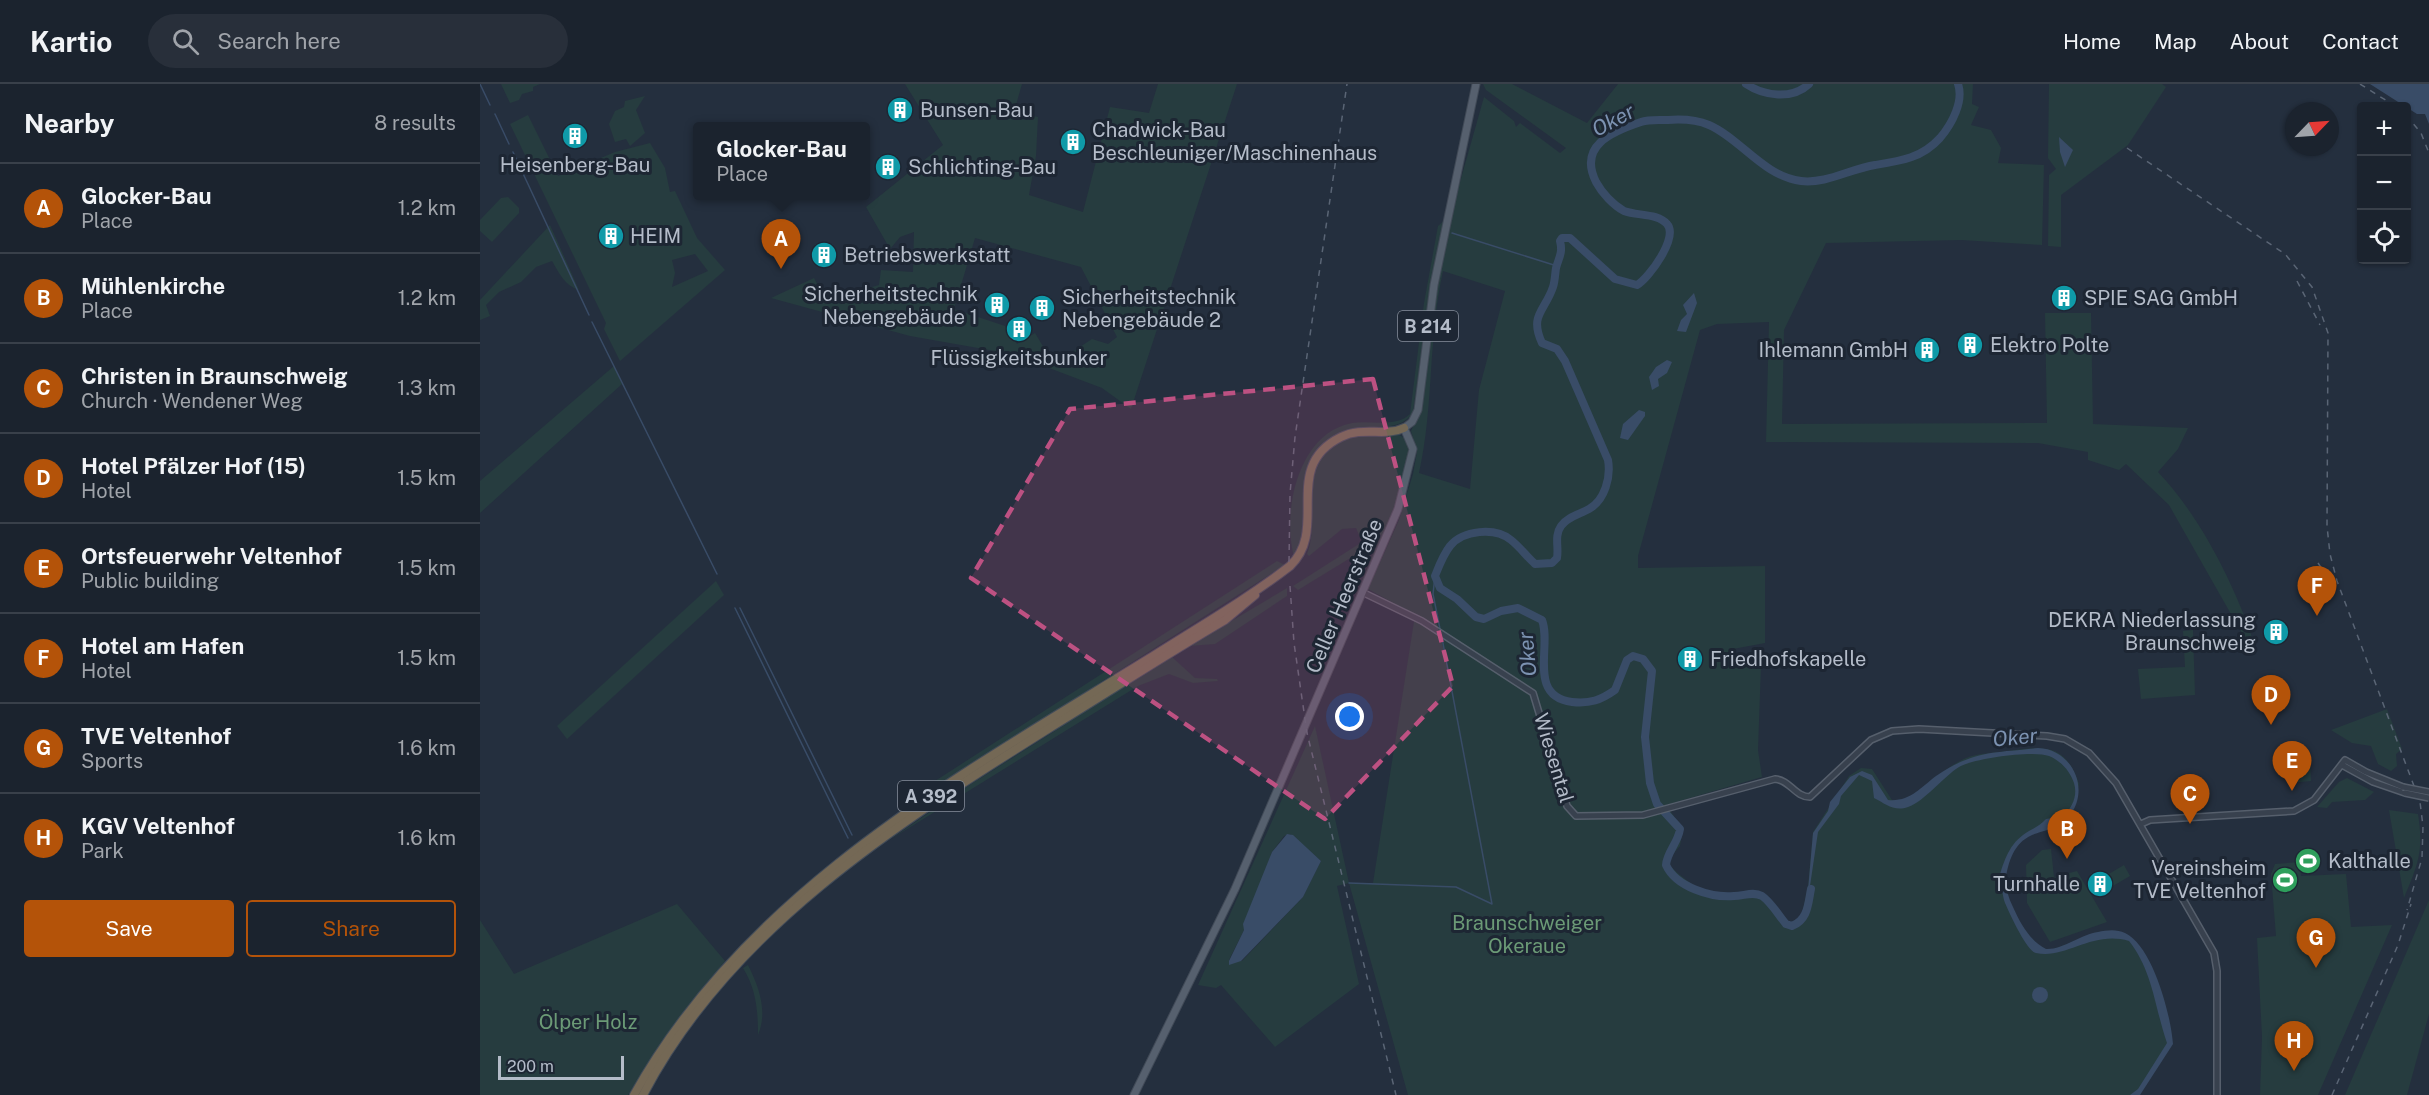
<!DOCTYPE html>
<meta charset="utf-8">
<style>
:root{--surface:#1b232e;--page:#282f3a;--text:#f1f3f6;--muted:#a0a4aa;--line:#39404a;--accent:#b45309}
body{margin:0;font-family:"Public Sans",sans-serif;background:var(--page);color:var(--text)}
.controls{position:absolute;right:18px;top:18px;display:grid;overflow:hidden;border-radius:6px;box-shadow:0 2px 4px #0004}
.controls button{width:54px;height:54px;display:grid;place-items:center;padding:0;border:0;border-bottom:2px solid var(--line);background:var(--surface);color:var(--text);font:30px sans-serif}
.compass{position:absolute;left:1805px;top:18px;width:54px;height:54px;border-radius:50%;background:var(--surface);box-shadow:0 2px 4px #0004;rotate:65deg}
.scale{position:absolute;left:18px;bottom:15px;width:126px;box-sizing:border-box;padding-left:6px;border:3px solid #b4bcc9;border-top:0;font-size:16px;line-height:21px;white-space:nowrap;color:#b4bcc9;-webkit-text-stroke:4px #1d2633;paint-order:stroke}
.you{position:absolute;left:870px;top:633px;width:21px;height:21px;margin:-15px;border:4px solid #fff;border-radius:50%;background:#1a73e8;box-shadow:0 0 0 9px #1a73e833}
.badge{display:grid;place-items:center;width:39px;height:39px;border-radius:50%;background:var(--accent);color:#fff;font-size:20px;font-weight:700}
.pin{position:absolute;translate:-50% -50px;filter:drop-shadow(0 2px 3px #0008)}
.pin::after{content:'';position:absolute;top:32px;width:21px;height:18px;background:inherit;clip-path:polygon(0 0,100% 0,50% 100%)}
.popup{position:absolute;left:213px;top:38px;width:177px;height:78px;box-sizing:border-box;display:grid;place-content:center;border-radius:6px;background:var(--surface);filter:drop-shadow(0 2px 4px #0005);font-size:20px;white-space:nowrap;color:var(--muted)}
.popup b{font-size:22px;color:var(--text)}
.popup::after{content:'';position:absolute;left:50%;top:100%;margin-left:-12px;border:12px solid transparent;border-top-color:var(--surface)}
.list{margin:0;padding:0;list-style:none}
h2{display:flex;justify-content:space-between;align-items:center;height:78px;margin:0;padding:0 24px;font-size:26px}
h2 small{font-size:20px;font-weight:400;color:var(--muted)}
.list li{display:grid;grid-template-columns:39px 1fr auto;gap:18px;align-items:center;box-sizing:border-box;height:90px;padding:0 24px;border-top:2px solid var(--line)}
.list b{display:block;font-size:22px;white-space:nowrap}
.list p{margin:0;font-size:20px;white-space:nowrap;color:var(--muted)}
.list em{font-size:20px;font-style:normal;color:var(--muted)}
.actions{display:flex;gap:12px;padding:18px 24px}
.actions a{flex:1;padding:14px 0;border:2px solid var(--accent);border-radius:6px;text-align:center;font-size:21px;color:var(--accent)}
.actions .main{background:var(--accent);color:#fff}
.icon{flex:none;width:33px;height:33px;fill:none;stroke:currentColor;stroke-width:2;stroke-linecap:round;stroke-linejoin:round}
.map{position:relative;flex:none;width:1949px;height:1011px;overflow:hidden}
header{display:flex;align-items:center;gap:36px;box-sizing:border-box;height:84px;padding:0 30px;background:var(--surface);border-bottom:2px solid var(--line)}
header strong{font-size:28px}
nav{display:flex;gap:33px;margin-inline-start:auto;font-size:21px}
.search{width:420px;height:54px;background:var(--page);display:flex;align-items:center;gap:15px;box-sizing:border-box;padding:0 21px;border-radius:33px;color:var(--muted);font-size:22px}
main{display:flex}
aside{flex:1;background:var(--surface)}
.map>svg:first-child{display:block}
</style>
<header>
<strong>Kartio</strong>
<div class="search"><svg class="icon" aria-label="search" viewBox="0 0 24 24"><circle cx="10" cy="10" r="6"/><path d="M15 15l6 6"/></svg>Search here</div>
<nav><a>Home</a><a>Map</a><a>About</a><a>Contact</a></nav>
</header>
<main>
<aside>
<h2>Nearby<small>8 results</small></h2>
<ul class="list">
<li><span class="badge">A</span><div><b>Glocker-Bau</b><p>Place</p></div><em>1.2 km</em></li>
<li><span class="badge">B</span><div><b>Mühlenkirche</b><p>Place</p></div><em>1.2 km</em></li>
<li><span class="badge">C</span><div><b>Christen in Braunschweig</b><p>Church · Wendener Weg</p></div><em>1.3 km</em></li>
<li><span class="badge">D</span><div><b>Hotel Pfälzer Hof (15)</b><p>Hotel</p></div><em>1.5 km</em></li>
<li><span class="badge">E</span><div><b>Ortsfeuerwehr Veltenhof</b><p>Public building</p></div><em>1.5 km</em></li>
<li><span class="badge">F</span><div><b>Hotel am Hafen</b><p>Hotel</p></div><em>1.5 km</em></li>
<li><span class="badge">G</span><div><b>TVE Veltenhof</b><p>Sports</p></div><em>1.6 km</em></li>
<li><span class="badge">H</span><div><b>KGV Veltenhof</b><p>Park</p></div><em>1.6 km</em></li>
</ul>
<div class="actions"><a class="main">Save</a><a>Share</a></div>
</aside>
<div class="map">
<svg width="1949" height="1011" viewBox="0 0 1949 1011">
<rect width="100%" height="100%" fill="#242f3e"/>
<g fill="#263c3f" fill-rule="evenodd">
<polygon points="21,0 60,0 53,3 53,7 42,10 39,16 30,19"/>
<path d="M425,0h117l-8,28 24,5 -2,39 -7,39 54,17 27,-105 39,6 9,-29h79l-106,325 -29,-21 -90,-34 -102,-18 -139,-38 43,-20 12,22 53,-15 2,-15 32,2 1,-40 -14,5 -10,12 -24,-42 77,-62zM495,154l106,29 36,70 -9,7 -16,-5 -26,17 -16,2 -15,-25 -18,11 -12,-18 -51,-17z"/>
<path d="M1003,0h29l75,39 31,-39h355l-1,20 7,3 -8,18 20,5 10,18 -3,15 46,2 -2,80 -81,-5 -135,3 -42,87 -2,94 265,-1 -2,-110h46l2,111 95,4 -10,21 -20,23c44,46 80,119 99,180l-17,-22 -71,-125 -43,-41 -7,6 -31,-10v-8l-50,-9 -272,-1 3,-120 -52,2 -17,6 -62,226v12l127,-2v77l-32,6 2,18 26,-2 -3,85 4,27 -96,28 17,24 -3,17 -11,13v6c14,13 31,28 52,31 18,2 26,-6 46,1l8,15 17,12 9,-5 7,-33 5,-54 36,-56 12,-8 11,1 20,31 15,2c19,-16 37,-34 59,-44 13,-5 28,-5 41,-7 39,-5 58,-8 72,33l-8,30c-17,8 -49,18 -59,36 -18,33 3,87 37,101l46,-18 34,7 12,13 14,29 14,60 -32,53h-729l-59,-212 -12,3 22,98 -84,63 -54,-62 -5,3 -18,-3 117,-259 34,157h24l42,-268 -47,-26 31,-69 14,-46 4,-22 -6,-21 11,-24 7,-79 20,-107 35,-124 30,24 2,6 4,-4 40,30 6,-5 -80,-58zM963,187l62,20 -26,99 -9,99 -51,-16c15,-66 9,-136 24,-202zM810,750l31,27 -18,36 -61,64 -13,-1 15,-30 28,-78 12,-16z"/>
<polygon points="1569,0 1682,0 1686,3 1648,61 1581,111 1581,163 1568,162 1569,91 1576,85 1568,74"/>
<polygon points="165,12 156,26 165,49 150,62 146,55 135,58 129,40 135,27 144,23 145,17"/>
<path d="M48,31l30,61 57,-24 35,-9 15,25 5,24 5,-1 22,47 28,32 -105,91 -16,-32 2,-6 -96,-199zM215,170l13,17 -36,16 3,-14 -3,-13z"/>
<polygon points="28,113 39,124 39,129 12,158 0,147 0,136 21,114"/>
<path d="M965,136l-15,70 -17,122c-17,29 -68,2 -97,40 -19,25 -8,53 -11,80 0,9 -7,18 -11,25 -12,-44 3,-124 58,-134 18,-3 44,5 58,-9l14,-111 14,-77z"/>
<path d="M70,141l29,65c-14,-4 -20,-17 -27,-29l-16,6 -15,15 -22,10 -13,13 4,11 -10,4v-20z"/>
<polygon points="134,282 142,300 0,429 0,397"/>
<path d="M918,350l9,6c11,30 -35,124 -49,156l-2,-1 25,-60 -11,-4v15l-72,44 -5,-4 69,-44 -6,-14 -14,1 -33,27 -2,-2c15,-39 -14,-83 29,-110 4,-3 10,-8 15,-9 14,-4 32,0 47,-1z"/>
<polygon points="797,477 805,481 458,702 455,697"/>
<polygon points="236,497 244,511 87,655 77,642"/>
<polygon points="807,504 807,512 735,560 709,562"/>
<polygon points="1713,546 1715,611 1661,615 1658,585 1705,583 1703,547"/>
<polygon points="692,573 715,594 737,595 738,597 713,599 689,590 658,602 411,755 480,707"/>
<polygon points="1907,625 1922,665 1916,670 1917,682 1911,687 1898,680 1891,662 1872,659 1851,646"/>
<polygon points="1830,674 1831,697 1809,699 1808,676"/>
<polygon points="1867,694 1894,708 1885,716 1852,718 1847,724 1837,723 1859,698"/>
<path d="M1909,726l29,4c6,38 0,50 -14,84z"/>
<polygon points="1571,765 1574,793 1597,787 1627,838 1570,858 1547,819 1546,781 1562,766"/>
<polygon points="1820,778 1821,792 1866,790 1871,843 1912,841 1838,1011 1780,1011 1782,953 1777,854 1796,852 1791,790 1795,780"/>
<polygon points="1644,781 1650,792 1633,802 1627,791"/>
<polygon points="1949,816 1949,930 1927,1011 1865,1011"/>
<polygon points="197,820 245,877 210,919 148,1011 0,1011 0,836 34,890"/>
<path d="M268,881c11,22 20,46 10,70 0,-25 -2,-46 -15,-67z"/>
</g>
<g fill="#394c67">
<polygon points="1890,0 1949,0 1949,40 1945,30 1937,30"/>
<polygon points="1579,53 1593,66 1585,83 1580,68"/>
<polygon points="1214,209 1217,219 1206,248 1197,247 1201,236 1207,230 1203,221"/>
<polygon points="1187,276 1192,278 1187,289 1178,295 1179,302 1172,306 1169,293 1176,283"/>
<polygon points="1159,326 1165,328 1165,332 1148,356 1140,354 1143,340"/>
<path d="M1558,664c33,1 52,39 33,66 -18,27 -50,6 -63,53 -4,14 -2,26 5,40 7,16 17,34 33,42 16,1 36,-15 52,-17 9,-2 19,-3 27,1 28,13 46,83 48,111l-33,51h-10l8,-6 29,-46c-12,-34 -14,-72 -38,-102 -37,-11 -64,19 -93,12 -9,-1 -27,-41 -31,-50 -3,-8 -2,-16 -7,-22 5,-17 10,-35 25,-46 8,-6 16,-8 23,-16l18,-3c8,-9 14,-20 10,-33 -4,-12 -13,-22 -25,-27 -15,-6 -75,2 -90,11 -16,10 -34,34 -51,40 -14,5 -22,-3 -34,-9l-2,-17 -13,-6 -18,21 -2,8 -21,28 -12,81 7,-80 15,-22 2,-9 20,-25 12,-6 10,4 16,25c22,2 32,-12 48,-24 38,-26 59,-23 102,-28z"/>
<polygon points="807,750 813,751 841,777 823,813 761,877 749,881 749,877 764,846 763,840 792,768"/>
<circle cx="1560" cy="911" r="8"/>
</g>
<g fill="none" stroke-linecap="round" stroke-linejoin="round">
<g stroke="#394c67" stroke-width="1.5">
<polyline points="0,0 10,21"/>
<polyline points="15,30 29,60"/>
<polyline points="33,68 109,231"/>
<polyline points="972,149 1077,182"/>
<polyline points="112,238 237,490"/>
<polyline points="955,492 953,510 960,545"/>
<polyline points="255,524 368,754"/>
<polyline points="260,524 372,751"/>
<polyline points="869,799 976,803 1012,820 962,554"/>
</g>
<g stroke="#394c67" stroke-width="8">
<path d="M1266,0c18,12 46,16 63,0"/>
<path d="M1331,805c-3,15 -3,31 -19,37l-6,-2c-7,-8 -15,-22 -24,-28 -9,-5 -18,0 -28,0 -23,2 -58,-9 -68,-31 1,-13 12,-22 14,-36l-23,-25 -7,-21 -5,-46 7,-66 -9,-12 -10,-3 -6,4 -12,30c-14,10 -25,14 -43,12 -45,-6 -20,-56 -30,-82l-24,-12 -17,3 -17,8 -8,-2 -19,-18 -17,-11 -5,-12c4,-10 8,-21 15,-30 13,-16 45,-19 61,-6 9,7 16,17 24,24l17,-1 5,-5c2,-11 -3,-22 4,-32 6,-9 19,-12 28,-17 16,-9 22,-32 19,-49l-43,-99 -8,-12 -15,-6c-13,-28 3,-32 11,-56 2,-6 2,-13 3,-19 3,-11 7,-15 4,-27l2,-3h8l45,41 22,6c12,-7 42,-48 30,-61 -9,-11 -30,-8 -43,-13 -11,-6 -22,-18 -28,-29 -18,-36 15,-50 45,-60 8,-3 19,-2 27,-2 13,-1 29,0 41,5 32,14 54,51 92,56 25,3 49,-12 74,-16 26,-4 47,-7 65,-27 12,-14 24,-37 18,-54"/>
</g>
<g stroke="#565f6c" stroke-width="8">
<g id="minor">
<path d="M884,509l58,28 111,72 34,113 9,10 67,-1 132,-36c15,1 20,18 35,18l61,-57 21,-9 27,-2 128,7 18,3 24,14 27,30 98,170 3,18v124"/>
<polyline points="1862,681 1893,698 1925,709"/>
<polyline points="1661,740 1670,736 1814,727 1834,716 1865,676 1886,688 1923,703"/>
</g>
</g>
<g stroke="#414a57" stroke-width="9">
<polyline id="major" points="654,1011 755,805 918,425 933,365 924,344 932,338 938,326 954,201 996,0"/>
</g>
<g stroke="#434c59" stroke-width="10">
<g id="highway">
<path d="M154,1011c113,-204 325,-319 516,-437 47,-30 96,-58 140,-92 40,-38 -10,-99 51,-129 22,-11 44,0 63,-9"/>
<path d="M163,1011c86,-165 252,-270 405,-366 59,-36 117,-74 177,-109l30,-25"/>
</g>
</g>
<use href="#minor" stroke="#38414e" stroke-width="5"/>
<use href="#major" stroke="#56606e" stroke-width="7"/>
<use href="#highway" stroke="#746855" stroke-width="8"/>
<g stroke="#5a6575" stroke-width="1.5" stroke-dasharray="6 6" stroke-linecap="butt">
<polyline points="1880,0 1915,22"/>
<polyline points="1926,31 1941,49 1949,69"/>
<polyline points="1647,64 1805,170 1832,203 1848,249 1847,442 1850,470 1857,497 1940,718 1943,742 1942,774 1927,826"/>
<polyline points="1817,197 1840,241"/>
<polyline points="809,478 810,410 815,353 867,0"/>
<polyline points="1838,479 1856,506"/>
<polyline points="810,502 814,559 827,649 916,1011"/>
<polyline points="1852,1011 1918,861 1931,820"/>
</g>
<g stroke="#565f6c" stroke-width="8" stroke-linecap="butt">
<g id="minor-bridge">
<polyline points="1923,703 1949,708"/>
<polyline points="1925,709 1949,714"/>
</g>
</g>
<use href="#minor-bridge" stroke="#38414e" stroke-width="5"/>
</g>
<path fill="#bd5182" fill-opacity="0.2" stroke="#bd5182" stroke-width="4.5" stroke-dasharray="12 8" stroke-linejoin="round" d="M893,295l80,307 -128,133 -354,-241 99,-169z"/>
<defs>
<g id="building-disc" transform="scale(1.35)"><circle r="9.5" fill="#0f9aa8" stroke="#1d2633"/><path d="M-4-6H4V6H1V3H-1V6H-4ZM-2.5-4.3h1.7v1.8h-1.7ZM.8-4.3h1.7v1.8H.8ZM-2.5-1h1.7V.8h-1.7ZM.8-1h1.7V.8H.8Z" fill="#fff"/></g>
<g id="stadium-disc" transform="scale(1.35)"><circle r="9.5" fill="#2e9e5b" stroke="#1d2633"/><path d="M0-5a6.5 5 0 1 0 0 10a6.5 5 0 1 0 0-10ZM-3.5-1.8h7v3.6h-7Z" fill="#fff"/></g>
</defs>
<g fill-rule="evenodd">
<use href="#building-disc" x="420" y="26"/>
<use href="#building-disc" x="95" y="52"/>
<use href="#building-disc" x="593" y="58"/>
<use href="#building-disc" x="408" y="83"/>
<use href="#building-disc" x="131" y="152"/>
<use href="#building-disc" x="344" y="171"/>
<use href="#building-disc" x="1584" y="214"/>
<use href="#building-disc" x="517" y="221"/>
<use href="#building-disc" x="562" y="224"/>
<use href="#building-disc" x="539" y="245"/>
<use href="#building-disc" x="1490" y="261"/>
<use href="#building-disc" x="1447" y="266"/>
<use href="#building-disc" x="1796" y="548"/>
<use href="#building-disc" x="1210" y="575"/>
<use href="#stadium-disc" x="1828" y="777"/>
<use href="#stadium-disc" x="1805" y="796"/>
<use href="#building-disc" x="1620" y="800"/>
</g>
<g text-anchor="middle" dominant-baseline="central" stroke-width="6" stroke-linejoin="round" paint-order="stroke">
<g fill="#1d2633" stroke="#878f9c" stroke-width="1.5">
<rect x="918" y="227" width="60" height="30" rx="4.5"/>
<rect x="418" y="697" width="66" height="30" rx="4.5"/>
</g>
<g font-size="18" font-weight="bold" fill="#b4bcc9">
<text x="948" y="242">B 214</text>
<text x="451" y="712">A 392</text>
</g>
<g font-size="20" fill="#b4bcc9" stroke="#1d2633" text-anchor="start">
<text x="440" y="26">Bunsen-Bau</text>
<text x="612" y="46">Chadwick-Bau<tspan x="612" dy="23">Beschleuniger/Maschinenhaus</tspan></text>
<text x="95" y="81" text-anchor="middle">Heisenberg-Bau</text>
<text x="428" y="83">Schlichting-Bau</text>
<text x="150" y="152">HEIM</text>
<text x="364" y="171">Betriebswerkstatt</text>
<text x="498" y="210" text-anchor="end">Sicherheitstechnik<tspan x="498" dy="23">Nebengebäude 1</tspan></text>
<text x="582" y="213">Sicherheitstechnik<tspan x="582" dy="23">Nebengebäude 2</tspan></text>
<text x="1604" y="214">SPIE SAG GmbH</text>
<text x="1510" y="261">Elektro Polte</text>
<text x="1428" y="266" text-anchor="end">Ihlemann GmbH</text>
<text x="539" y="274" text-anchor="middle">Flüssigkeitsbunker</text>
<text x="1776" y="536" text-anchor="end">DEKRA Niederlassung<tspan x="1776" dy="23">Braunschweig</tspan></text>
<text x="1230" y="575">Friedhofskapelle</text>
<text x="1848" y="777">Kalthalle</text>
<text x="1786" y="784" text-anchor="end">Vereinsheim<tspan x="1786" dy="23">TVE Veltenhof</tspan></text>
<text x="1600" y="800" text-anchor="end">Turnhalle</text>
</g>
<g font-size="20" fill="#b4bcc9" stroke="#1d2633">
<text transform="translate(864 512) rotate(-67)">Celler Heerstraße</text>
<text transform="translate(1074 674) rotate(73)">Wiesental</text>
</g>
<g font-size="20" fill="#6b9a76" stroke="#1d2633">
<text x="1047" y="839">Braunschweiger<tspan x="1047" dy="23">Okeraue</tspan></text>
<text x="108" y="938">Ölper Holz</text>
</g>
<g font-size="21" font-style="italic" fill="#7c92b1" stroke="#1d2633">
<text transform="translate(1133 36) rotate(-28)">Oker</text>
<text transform="translate(1047 570) rotate(-95)">Oker</text>
<text transform="translate(1535 653) rotate(-5)">Oker</text>
</g>
</g>
</svg>
<div class="controls">
<button>+</button>
<button>−</button>
<button><svg class="icon" aria-label="locate" viewBox="0 0 24 24"><circle cx="12" cy="12" r="6"/><path d="M12 2v4M12 18v4M2 12h4M18 12h4"/></svg></button>
</div>
<svg class="compass" viewBox="-18 -18 36 36"><path d="M0-13l5 13h-10z" fill="#e53935"/><path d="M0 13l5-13h-10z" fill="#a0a4aa"/></svg>
<div class="scale">200 m</div>
<div class="you"></div>
<div class="pin badge" style="left:301px;top:185px">A</div>
<div class="popup"><b>Glocker-Bau</b>Place</div>
<div class="pin badge" style="left:1587px;top:775px">B</div>
<div class="pin badge" style="left:1710px;top:740px">C</div>
<div class="pin badge" style="left:1791px;top:641px">D</div>
<div class="pin badge" style="left:1812px;top:707px">E</div>
<div class="pin badge" style="left:1837px;top:532px">F</div>
<div class="pin badge" style="left:1836px;top:884px">G</div>
<div class="pin badge" style="left:1814px;top:987px">H</div>
</div>
</main>
